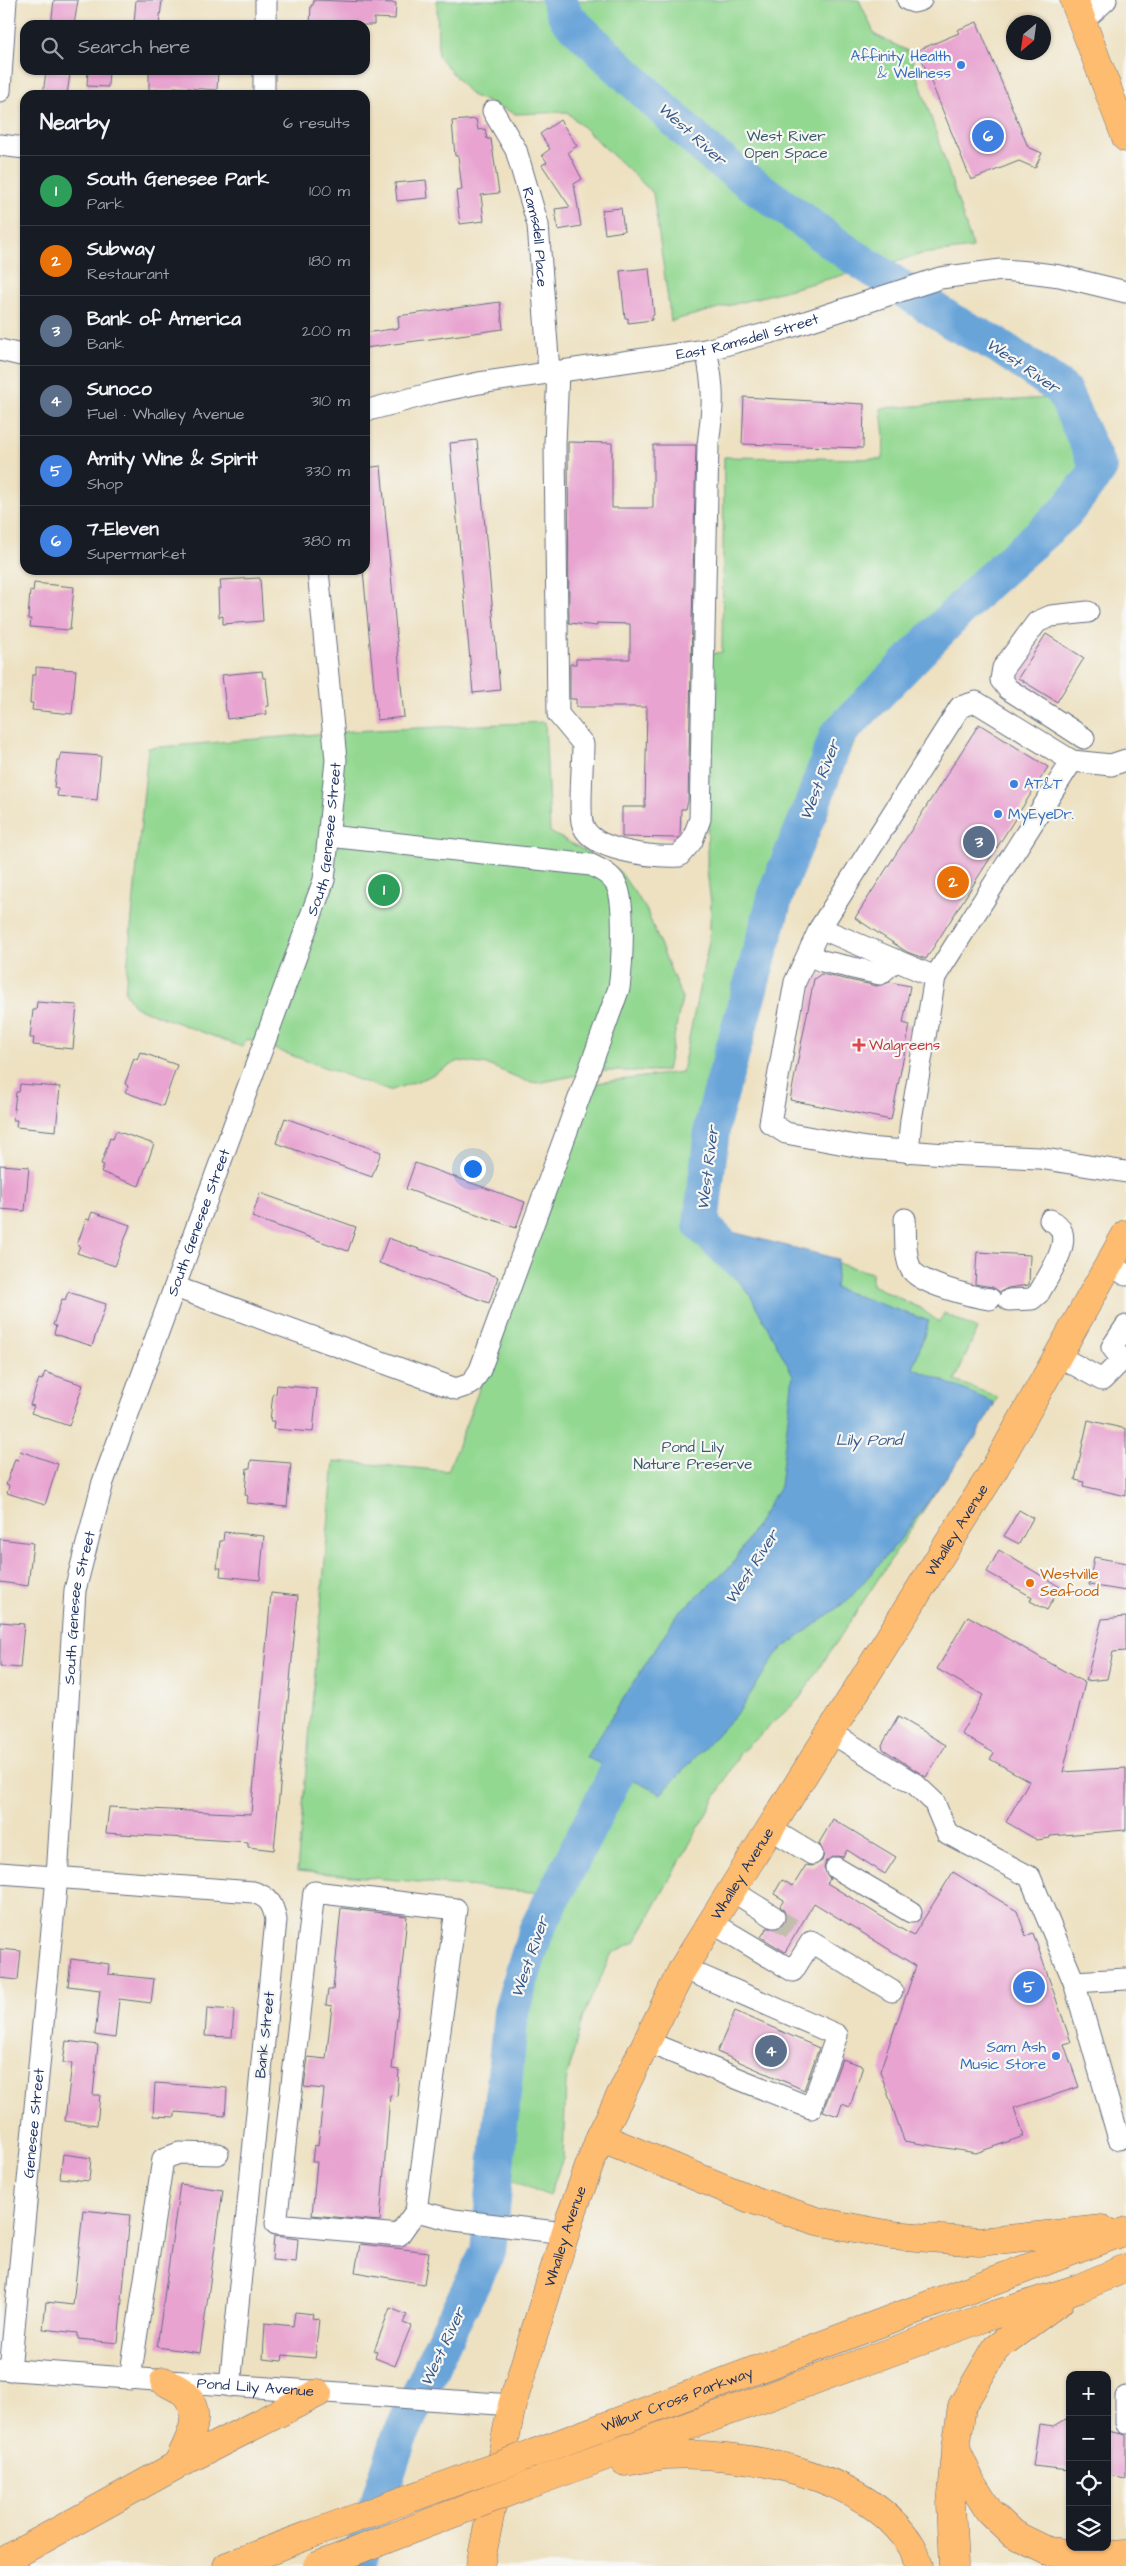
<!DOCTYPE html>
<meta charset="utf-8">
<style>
:root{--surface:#171b24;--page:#20242c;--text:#f1f3f6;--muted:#9ea1a6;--line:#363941;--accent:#7c3aed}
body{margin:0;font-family:"Architects Daughter",sans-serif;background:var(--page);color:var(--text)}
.controls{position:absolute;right:15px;bottom:15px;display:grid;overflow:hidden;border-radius:10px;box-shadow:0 1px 4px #0004}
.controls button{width:45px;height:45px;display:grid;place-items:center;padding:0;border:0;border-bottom:1px solid var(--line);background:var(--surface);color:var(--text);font:25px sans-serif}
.compass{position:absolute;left:1006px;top:15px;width:45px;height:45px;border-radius:50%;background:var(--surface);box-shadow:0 1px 4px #0004;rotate:209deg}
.you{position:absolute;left:472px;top:1168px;width:18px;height:18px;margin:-12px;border:4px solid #fff;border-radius:50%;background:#1a73e8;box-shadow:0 0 0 8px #1a73e833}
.badge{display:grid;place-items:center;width:32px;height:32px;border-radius:50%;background:var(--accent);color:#fff;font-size:16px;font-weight:700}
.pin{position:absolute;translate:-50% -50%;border:2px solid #fff;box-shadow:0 1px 5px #0006}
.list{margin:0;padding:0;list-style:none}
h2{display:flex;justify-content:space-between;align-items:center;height:65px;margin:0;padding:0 20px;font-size:21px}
h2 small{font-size:16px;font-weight:400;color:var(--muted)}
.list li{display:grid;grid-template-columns:32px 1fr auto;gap:15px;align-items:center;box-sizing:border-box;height:70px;padding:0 20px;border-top:1px solid var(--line)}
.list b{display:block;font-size:19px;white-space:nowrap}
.list p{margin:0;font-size:16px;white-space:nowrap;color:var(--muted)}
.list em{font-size:16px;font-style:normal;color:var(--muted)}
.icon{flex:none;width:28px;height:28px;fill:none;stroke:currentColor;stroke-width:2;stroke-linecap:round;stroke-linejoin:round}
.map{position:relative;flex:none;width:1126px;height:2566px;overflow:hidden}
.search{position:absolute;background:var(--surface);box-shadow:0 1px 4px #0004;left:20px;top:20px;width:350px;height:55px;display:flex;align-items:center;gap:12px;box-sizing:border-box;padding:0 18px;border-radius:15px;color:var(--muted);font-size:19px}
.panel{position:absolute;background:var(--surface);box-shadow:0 1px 4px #0004;left:20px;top:90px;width:350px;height:485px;border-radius:15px}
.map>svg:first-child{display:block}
</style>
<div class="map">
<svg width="1126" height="2566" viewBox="0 0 1126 2566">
<rect width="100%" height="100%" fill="#f6f6f2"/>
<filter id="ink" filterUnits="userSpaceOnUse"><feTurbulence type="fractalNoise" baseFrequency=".02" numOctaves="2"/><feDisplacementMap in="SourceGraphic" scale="10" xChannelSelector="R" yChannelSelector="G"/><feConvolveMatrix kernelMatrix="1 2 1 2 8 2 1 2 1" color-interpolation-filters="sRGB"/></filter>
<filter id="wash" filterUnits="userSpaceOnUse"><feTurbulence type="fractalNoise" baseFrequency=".0096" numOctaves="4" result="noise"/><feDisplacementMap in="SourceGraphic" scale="20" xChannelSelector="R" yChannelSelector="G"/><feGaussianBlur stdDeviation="1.12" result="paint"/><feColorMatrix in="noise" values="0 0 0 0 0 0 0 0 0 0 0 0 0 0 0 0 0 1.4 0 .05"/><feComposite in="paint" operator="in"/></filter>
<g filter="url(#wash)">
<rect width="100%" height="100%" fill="#ede1c1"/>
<g fill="#93d891" stroke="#578478">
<polygon points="437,0 859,0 875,35 910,52 973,248 922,254 671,321 653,193 567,112 516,114 471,95 438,56"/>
<polygon points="1067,397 1083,433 1084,455 1078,494 1059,522 856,740 796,856 752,1004 740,1065 688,1222 872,1273 872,1285 920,1308 939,1322 944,1313 977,1329 955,1381 998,1397 799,1699 740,1753 635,1942 612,1953 583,2016 566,2082 563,2158 549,2196 498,2174 513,2005 519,1966 531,1941 550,1914 553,1894 297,1871 334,1461 448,1471 596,1083 682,1072 709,941 711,904 707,870 711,654 722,652 724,457 883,459 884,436 881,408"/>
<polygon points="545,722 550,832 610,864 620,872 646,909 682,998 667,1071 598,1071 538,1083 526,1081 488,1065 459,1061 426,1078 389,1091 247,1039 242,1047 135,1007 125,992 148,748 353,731"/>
</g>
<polygon fill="#69a4d9" stroke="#426a9c" points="689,1221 838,1259 835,1288 929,1321 913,1368 995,1403 973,1441 899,1541 849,1599 777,1653 740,1710 661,1794 586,1757 678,1613 732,1565 780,1486 793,1375 750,1295"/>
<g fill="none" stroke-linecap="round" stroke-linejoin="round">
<g stroke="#69a4d9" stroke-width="36">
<polyline points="559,0 567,18 711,154 842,249 953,322 997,345 1063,390 1099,469 1065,513 986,583 837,735 810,811 779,884 713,1121 701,1225 737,1259"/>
<polyline points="357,2566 398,2441 444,2339 488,2252 511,2011 536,1931 620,1766 644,1730"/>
</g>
</g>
<g id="blocks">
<g fill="#e8a3d0">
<polygon points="54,0 78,0 74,25 51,25"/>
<polygon points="136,0 162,0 159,25 134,23"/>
<polygon points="314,0 396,3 395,19 374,18 374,25 310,25 311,5 313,5"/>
<polygon points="977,22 1028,147 1042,153 1035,168 1019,161 971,180 918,50 959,33 957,30"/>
<polygon points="88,70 109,70 108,87 87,86"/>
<polygon points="149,70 218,70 217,90 174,87 174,90 149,90"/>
<polygon points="46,71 70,74 67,95 43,95"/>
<polygon points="476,119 478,130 485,129 487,139 491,139 499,193 481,195 484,221 460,224 456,191 462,190 458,156 455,156 452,121"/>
<polygon points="560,120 577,146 568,152 582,179 574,184 581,226 558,230 555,209 570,207 542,165 547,162 542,155 550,149 540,134"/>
<polygon points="426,180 428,198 397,201 395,183"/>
<polygon points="621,208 624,231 605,234 602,210"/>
<polygon points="649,268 654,315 652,316 652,320 628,323 628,318 625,318 620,271"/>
<polygon points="500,302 503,329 365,348 365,333 399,328 398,316"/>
<polygon points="744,397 864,404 863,448 742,444"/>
<polygon points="477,440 500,690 473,693 450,443"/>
<polygon points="568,442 612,443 612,508 653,508 653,445 696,445 688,801 686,809 681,809 680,835 678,838 622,837 622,807 645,807 647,707 576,707 576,699 570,699 570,664 576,664 576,659 630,659 630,624 597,623 597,626 569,623"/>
<polygon points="381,466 404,717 377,720 363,570 365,468"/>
<polygon points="260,578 263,621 223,624 223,616 219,617 218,589 221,589 220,580"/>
<polygon points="34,583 74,587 70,630 30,627 31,619 28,619 30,591 33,592"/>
<polygon points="1046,634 1084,658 1057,702 1018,678"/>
<polygon points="36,667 76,670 72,714 32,710 33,703 30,703 32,675 36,675"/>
<polygon points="262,671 263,678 266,678 269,706 266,706 267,714 227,719 222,675"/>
<polygon points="979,724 1048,767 926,959 907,952 855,918"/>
<polygon points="61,753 101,756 97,800 57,796 58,789 54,788 57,761 60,761"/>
<polygon points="821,974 877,986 890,982 910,986 903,1023 910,1025 891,1120 790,1100 814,979"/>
<polygon points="37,1002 77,1005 73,1049 33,1045 34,1038 30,1038 33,1010 36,1010"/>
<polygon points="140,1052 177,1065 163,1106 125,1092 128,1086 125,1084 134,1058 137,1060"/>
<polygon points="20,1084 60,1087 56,1131 16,1127 17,1120 13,1120 16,1092 19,1092"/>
<polygon points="285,1118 381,1152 372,1177 276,1143"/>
<polygon points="116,1131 154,1144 139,1186 101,1172 104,1165 101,1164 110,1138 113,1139"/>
<polygon points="415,1163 525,1202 516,1228 406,1189"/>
<polygon points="0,1165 29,1167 25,1211 0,1209"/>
<polygon points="260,1193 356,1227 348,1251 252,1217"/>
<polygon points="92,1212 130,1225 115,1266 77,1253 80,1246 77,1245 86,1219 89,1220"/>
<polygon points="388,1238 498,1277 489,1303 379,1263"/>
<polygon points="977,1252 1030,1255 1029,1285 1008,1288 1000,1292 992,1287 975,1284"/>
<polygon points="68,1292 106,1304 92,1346 54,1334 56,1326 53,1325 62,1299 65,1300"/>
<polygon points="45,1372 83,1385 69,1426 31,1413 34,1406 30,1405 39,1379 42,1380"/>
<polygon points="277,1385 317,1389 313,1432 273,1429 274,1421 270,1421 273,1393 276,1394"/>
<polygon points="1088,1420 1126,1429 1126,1496 1083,1486 1084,1482 1075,1480"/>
<polygon points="20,1451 58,1464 45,1505 7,1493 9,1486 6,1485 15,1459 18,1460"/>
<polygon points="251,1460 291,1463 287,1507 247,1503 248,1496 245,1495 247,1468 250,1468"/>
<polygon points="1019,1510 1033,1518 1019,1544 1004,1536"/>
<polygon points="224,1532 264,1536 260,1580 220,1576 221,1568 217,1568 220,1541 223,1541"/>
<polygon points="0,1539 33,1543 28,1586 0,1582"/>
<polygon points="999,1550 1060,1587 1047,1610 1030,1601 1032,1597 987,1572"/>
<polygon points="1094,1557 1126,1563 1126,1591 1089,1585"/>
<polygon points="271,1593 298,1596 274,1850 248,1847 248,1842 106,1833 109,1807 251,1814"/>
<polygon points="968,1616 1085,1683 1063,1772 1126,1768 1126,1830 1050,1836 1050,1838 1037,1840 1006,1822 1029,1781 990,1759 994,1753 961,1734 983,1695 937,1669"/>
<polygon points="1126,1617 1126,1651 1113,1652 1107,1679 1086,1681 1102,1619"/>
<polygon points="0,1622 24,1624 20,1668 0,1666"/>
<polygon points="898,1717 946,1745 926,1777 883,1749 882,1745"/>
<polygon points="833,1819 896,1857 885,1874 847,1850 843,1857 836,1856 826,1861 824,1868 830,1879 827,1883 913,1936 953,1872 1017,1911 1026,1936 1033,1933 1071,2042 1064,2044 1079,2087 1014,2108 1024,2136 976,2153 904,2141 880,2071 916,1966 814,1903 785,1952 761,1937 767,1928 779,1928 785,1923 785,1912 780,1906 784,1900 774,1894 782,1880 793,1886 806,1865 812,1866 822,1861 824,1854 819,1843"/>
<polygon points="341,1908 407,1916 392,2069 399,2070 397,2096 390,2095 380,2221 312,2215 317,2162 312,2162 314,2145 318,2146 324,2089 304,2087 308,2057 326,2059 332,2006 326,2005 328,1990 333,1990"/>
<polygon points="0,1949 21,1951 18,1980 0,1978"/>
<polygon points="71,1959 109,1964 108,1974 154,1979 151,2003 119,1999 115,2038 95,2035 100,1990 68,1986"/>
<polygon points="207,2008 234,2010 232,2037 205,2036"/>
<polygon points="735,2011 819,2048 804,2090 717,2052"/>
<polygon points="66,2041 98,2045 93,2095 100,2095 97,2125 65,2121 72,2064 63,2063"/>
<polygon points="842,2059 863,2066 850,2107 842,2104 838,2116 823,2111"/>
<polygon points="155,2083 227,2088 225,2116 175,2112 175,2117 153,2116"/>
<polygon points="63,2154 91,2158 89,2181 60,2178"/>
<polygon points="180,2184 223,2190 200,2353 157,2347"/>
<polygon points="83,2210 130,2215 118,2343 78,2339 78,2333 43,2329 46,2302 73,2305"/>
<polygon points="274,2236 298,2239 296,2262 272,2260"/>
<polygon points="360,2244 429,2252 424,2284 355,2272"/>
<polygon points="390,2308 407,2315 403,2323 411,2326 395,2366 375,2358 377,2352 374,2351"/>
<polygon points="295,2312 313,2314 312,2318 319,2319 315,2358 283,2355 282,2361 263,2359 265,2323 293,2326"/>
<polygon points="1070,2417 1070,2470 1033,2466 1039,2424 1054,2426"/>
<polygon points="1107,2431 1126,2435 1126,2478 1107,2475"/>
</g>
</g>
</g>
<g filter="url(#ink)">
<use href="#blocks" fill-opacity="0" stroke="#646d81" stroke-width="1"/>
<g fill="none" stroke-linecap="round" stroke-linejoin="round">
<polyline stroke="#c3bdad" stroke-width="21" stroke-dasharray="21 11" stroke-linecap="butt" points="774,1917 797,1932"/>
<g stroke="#646d81" stroke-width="23">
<g id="minor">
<polyline points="908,0 914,2 921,0"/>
<polyline points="1082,22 1106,0"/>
<polyline points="266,25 266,0"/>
<polyline points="0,91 6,0"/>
<polyline points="264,95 264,70"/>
<path id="s1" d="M493,111l23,39 22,75 11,146"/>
<polyline points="0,145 25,148"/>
<polyline points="0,350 25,356"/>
<path d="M558,371l-3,73 3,270 25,30c0,20 -4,60 -1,78 6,30 73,35 97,34l13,-15 8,-22 8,-374c5,-39 7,-55 -2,-95"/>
<path id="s2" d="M365,411l71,-19 43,-9 227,-33 81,-22 153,-50 61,-8 28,2 31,4 66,16"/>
<polyline points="1084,738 1008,689 1001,680 1003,668 1037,622 1051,616 1088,612"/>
<polyline points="1072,761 976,702 960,707 820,928 795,982 770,1123 786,1133 866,1148 945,1154 1039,1158 1126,1172"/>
<polyline points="820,928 935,977"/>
<polyline points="808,955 822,961 880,974 896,960"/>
<polyline points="908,1152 911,1120 935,977 1072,761 1111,765 1126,760"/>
<path d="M905,1219c1,14 -1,37 6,50 8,15 63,28 79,30"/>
<polyline points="1110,1264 1126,1275"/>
<path d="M175,1287l281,102 15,-5 9,-14 139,-382c3,-22 7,-87 -3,-104 -6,-10 -15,-14 -25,-19l-262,-29"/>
<path d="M1009,1300l23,-1 7,-6c10,-19 41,-60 11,-73"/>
<polyline points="1057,1355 1102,1380 1122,1360 1126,1360"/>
<polyline points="1122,1360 1112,1347 1126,1326"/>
<polyline points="830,1732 915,1784 934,1802 947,1833 1030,1877 1074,1982 1119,2139"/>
<polyline points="769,1828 812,1854"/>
<polyline points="836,1868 911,1912"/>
<path d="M0,1873l253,19c16,5 20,12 23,28l-46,466"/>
<polyline points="731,1890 774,1917"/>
<polyline points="711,1922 793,1971 811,1942 892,1991"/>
<polyline points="1074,1982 1126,1979"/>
<polyline points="647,2042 811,2108 837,2035 683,1968"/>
<polyline points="416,2211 399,2235 276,2224 314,1892 456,1909 416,2211 454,2220 565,2233"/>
<path id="s3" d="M0,2369l512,36"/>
<path id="s4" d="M10,2370l47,-493 18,-287 28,-108 221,-602 12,-120 -18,-190"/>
<polyline points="130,2379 163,2159 179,2153 218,2154"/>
<polyline points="1126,2397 1126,2423"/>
</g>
</g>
<g stroke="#646d81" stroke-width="29">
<g id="major">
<polyline points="1074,0 1126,138"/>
<path id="s5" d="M480,2566l32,-161 58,-187 30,-81 83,-169 308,-493 135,-241"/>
</g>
</g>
<g stroke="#646d81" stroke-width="29">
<g id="highway">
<polyline points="600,2137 753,2200 817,2221 892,2235 979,2242 1102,2229"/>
<polyline points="1060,2301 996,2348 962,2406 956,2449 972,2484 989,2511 1013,2534 1048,2551 1096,2556 1126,2554"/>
<path d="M164,2381c6,4 19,9 23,15 17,22 0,47 -10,69"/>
<path id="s6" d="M531,2454l595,-223"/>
<path d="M625,2462c14,-2 28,-6 41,-7 79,-4 200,19 245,90 4,5 5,14 8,21"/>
<polyline points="527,2485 981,2319 1079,2288 1126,2268"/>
<polyline points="0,2563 177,2465 318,2393"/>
<polyline points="227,2566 312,2534"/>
<polyline points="954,2566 951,2504 956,2453"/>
</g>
</g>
<use href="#minor" stroke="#fff" stroke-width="21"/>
<use href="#major" stroke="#febc70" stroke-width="28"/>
<use href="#highway" stroke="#febc70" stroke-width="28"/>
<g stroke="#646d81" stroke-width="29" stroke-linecap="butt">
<g id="highway-bridge">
<polyline points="312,2534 531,2454"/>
<polyline points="317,2566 527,2485"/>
</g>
</g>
<use href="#highway-bridge" stroke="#febc70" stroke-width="28"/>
</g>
</g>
<g fill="#3f7fe0" stroke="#f6f6f2" stroke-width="2">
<circle cx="961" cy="65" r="5"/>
<circle cx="1014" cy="784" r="5"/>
<circle cx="998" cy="814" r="5"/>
<circle cx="1056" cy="2056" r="5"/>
</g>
<path fill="#e0444e" stroke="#f6f6f2" stroke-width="2" d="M856.5 1037.5h5v5h5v5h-5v5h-5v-5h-5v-5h5z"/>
<circle fill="#e8710a" stroke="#f6f6f2" stroke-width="2" cx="1030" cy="1583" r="5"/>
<g text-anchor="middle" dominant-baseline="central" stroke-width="4.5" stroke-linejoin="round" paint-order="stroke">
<g font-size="15" fill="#366cbe" stroke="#f6f6f2" text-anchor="end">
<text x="951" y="56">Affinity Health<tspan x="951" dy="17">&amp; Wellness</tspan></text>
<text x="1024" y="784" text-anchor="start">AT&amp;T</text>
<text x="1008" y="814" text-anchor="start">MyEyeDr.</text>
<text x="1046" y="2047">Sam Ash<tspan x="1046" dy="17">Music Store</tspan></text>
</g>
<g font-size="15" fill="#39596b" stroke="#f6f6f2">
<text x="786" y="136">West River<tspan x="786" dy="17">Open Space</tspan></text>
<text x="693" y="1447">Pond Lily<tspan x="693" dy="17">Nature Preserve</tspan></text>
</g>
<g font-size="15" fill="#1b2f5e" stroke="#f6f6f2">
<text stroke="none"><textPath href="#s1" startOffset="135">Ramsdell Place</textPath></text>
<text stroke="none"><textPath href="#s2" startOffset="390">East Ramsdell Street</textPath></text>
<text stroke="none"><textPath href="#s4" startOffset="1576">South Genesee Street</textPath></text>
<text stroke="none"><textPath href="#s4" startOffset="1171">South Genesee Street</textPath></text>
<text stroke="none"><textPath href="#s5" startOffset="1151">Whalley Avenue</textPath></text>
<text stroke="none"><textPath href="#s4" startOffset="766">South Genesee Street</textPath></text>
<text stroke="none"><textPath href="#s5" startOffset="746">Whalley Avenue</textPath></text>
<text transform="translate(265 2035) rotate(-84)">Bank Street</text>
<text stroke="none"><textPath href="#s4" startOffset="248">Genesee Street</textPath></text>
<text stroke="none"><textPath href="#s5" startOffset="341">Whalley Avenue</textPath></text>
<text stroke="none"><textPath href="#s3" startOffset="256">Pond Lily Avenue</textPath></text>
<text stroke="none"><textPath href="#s6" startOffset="156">Wilbur Cross Parkway</textPath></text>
</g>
<g font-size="15" fill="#be3a42" stroke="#f6f6f2" text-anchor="start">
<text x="869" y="1045">Walgreens</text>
</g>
<g font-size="15" fill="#c56008" stroke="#f6f6f2" text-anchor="start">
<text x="1040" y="1574">Westville<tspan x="1040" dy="17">Seafood</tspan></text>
</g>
<g font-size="16" font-style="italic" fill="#365889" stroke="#f6f6f2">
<text transform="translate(692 134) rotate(42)">West River</text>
<text transform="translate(1023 366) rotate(34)">West River</text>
<text transform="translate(820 780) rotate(-69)">West River</text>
<text transform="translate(708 1168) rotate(-83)">West River</text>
<text x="869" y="1440">Lily Pond</text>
<text transform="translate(752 1567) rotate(-57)">West River</text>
<text transform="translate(530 1957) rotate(-71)">West River</text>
<text transform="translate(443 2347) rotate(-65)">West River</text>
</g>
</g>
</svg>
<div class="controls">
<button>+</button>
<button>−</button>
<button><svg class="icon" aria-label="locate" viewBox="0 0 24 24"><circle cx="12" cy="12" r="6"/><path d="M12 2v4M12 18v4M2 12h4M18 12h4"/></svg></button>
<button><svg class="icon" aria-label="layers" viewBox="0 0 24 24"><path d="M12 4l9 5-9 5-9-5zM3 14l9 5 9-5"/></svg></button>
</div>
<svg class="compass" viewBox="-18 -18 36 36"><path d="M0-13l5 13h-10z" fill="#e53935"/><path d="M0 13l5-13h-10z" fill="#9ea1a6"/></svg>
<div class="you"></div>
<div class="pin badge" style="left:384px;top:890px;background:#2e9e5b">1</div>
<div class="pin badge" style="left:953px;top:882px;background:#e8710a">2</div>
<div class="pin badge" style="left:979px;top:842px;background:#5c6f8a">3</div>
<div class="pin badge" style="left:771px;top:2051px;background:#5c6f8a">4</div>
<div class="pin badge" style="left:1029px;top:1987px;background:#3f7fe0">5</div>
<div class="pin badge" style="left:988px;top:136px;background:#3f7fe0">6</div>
<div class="search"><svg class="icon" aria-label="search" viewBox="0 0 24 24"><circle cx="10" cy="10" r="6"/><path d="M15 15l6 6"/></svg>Search here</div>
<section class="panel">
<h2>Nearby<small>6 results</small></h2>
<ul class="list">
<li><span class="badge" style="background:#2e9e5b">1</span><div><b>South Genesee Park</b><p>Park</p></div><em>100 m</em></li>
<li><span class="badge" style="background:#e8710a">2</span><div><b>Subway</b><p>Restaurant</p></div><em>180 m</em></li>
<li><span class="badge" style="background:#5c6f8a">3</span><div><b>Bank of America</b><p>Bank</p></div><em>200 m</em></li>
<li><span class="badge" style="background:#5c6f8a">4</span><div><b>Sunoco</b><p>Fuel · Whalley Avenue</p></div><em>310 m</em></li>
<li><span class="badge" style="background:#3f7fe0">5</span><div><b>Amity Wine &amp; Spirit</b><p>Shop</p></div><em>330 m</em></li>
<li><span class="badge" style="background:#3f7fe0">6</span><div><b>7-Eleven</b><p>Supermarket</p></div><em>380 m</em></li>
</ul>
</section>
</div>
